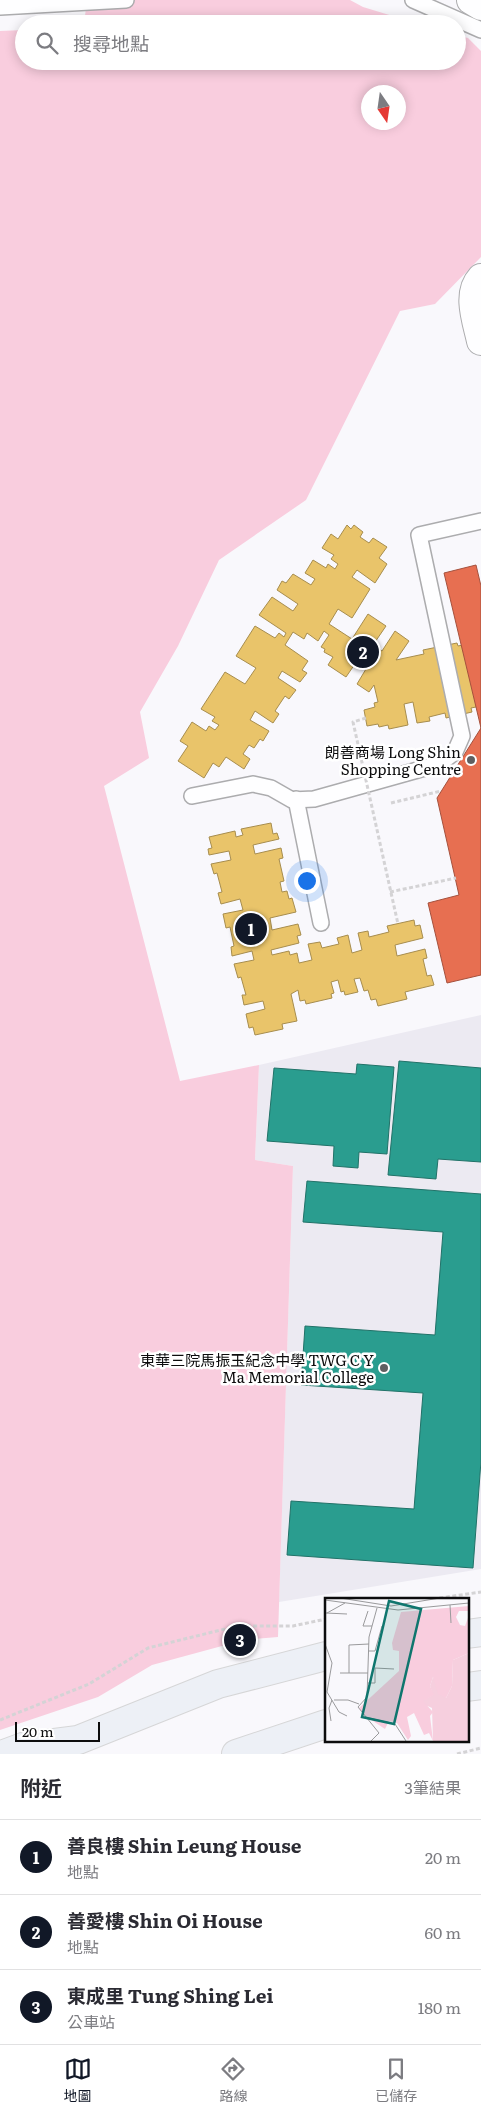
<!DOCTYPE html>
<html lang="zh-TW">
<meta charset="utf-8">
<style>
:root{--surface:#fff;--page:#f7f7f7;--text:#2b2b33;--muted:#7c7c81;--line:#e1e1e2;--accent:#111827}
body{margin:0;font-family:Literata,"Noto Sans TC",serif;background:var(--page);color:var(--text)}
.compass{position:absolute;left:361px;top:85px;width:45px;height:45px;border-radius:50%;background:var(--surface);box-shadow:0 2px 12px #0003;rotate:167deg}
.scale{position:absolute;left:15px;bottom:12px;width:85px;box-sizing:border-box;padding-left:5px;border:2px solid #0c0c0d;border-top:0;font-size:14px;line-height:18px;white-space:nowrap;color:#0c0c0d;-webkit-text-stroke:4px #fff;paint-order:stroke}
.you{position:absolute;left:306px;top:880px;width:18px;height:18px;margin:-12px;border:4px solid #fff;border-radius:50%;background:#1a73e8;box-shadow:0 0 0 8px #1a73e833}
.badge{display:grid;place-items:center;width:32px;height:32px;border-radius:50%;background:var(--accent);color:#fff;font-size:16px;font-weight:700}
.pin{position:absolute;translate:-50% -50%;border:2px solid #fff;box-shadow:0 1px 5px #0006}
.list{margin:0;padding:0;list-style:none}
h2{display:flex;justify-content:space-between;align-items:center;height:65px;margin:0;padding:0 20px;font-size:21px}
h2 small{font-size:16px;font-weight:400;color:var(--muted)}
.list li{display:grid;grid-template-columns:32px 1fr auto;gap:15px;align-items:center;box-sizing:border-box;height:75px;padding:0 20px;border-top:1px solid var(--line)}
.list b{display:block;font-size:19px;white-space:nowrap}
.list p{margin:0;font-size:16px;white-space:nowrap;color:var(--muted)}
.list em{font-size:16px;font-style:normal;color:var(--muted)}
.icon{flex:none;width:28px;height:28px;fill:none;stroke:currentColor;stroke-width:2;stroke-linecap:round;stroke-linejoin:round}
.map{position:relative;flex:none;width:481px;height:1754px;overflow:hidden}
.search{position:absolute;background:var(--surface);box-shadow:0 2px 12px #0003;left:15px;right:15px;top:15px;height:55px;display:flex;align-items:center;gap:12px;box-sizing:border-box;padding:0 18px;border-radius:28px;color:var(--muted);font-size:19px}
.sheet{height:290px;background:var(--surface)}
nav{display:flex;justify-content:space-around;align-items:center;box-sizing:border-box;height:70px;border-top:1px solid var(--line);background:var(--surface);font-size:14px;color:var(--muted)}
nav a{display:grid;justify-items:center;gap:2px}
nav .on{color:var(--accent)}
.map>svg:first-child{display:block}
</style>
<div class="map">
<svg width="481" height="1754" viewBox="0 0 481 1754">
<rect width="100%" height="100%" fill="#f9f8fc"/>
<polygon fill="#eceaf2" points="481,1015 481,1569 279,1602 293,1166 255,1160 259,1065"/>
<g fill="#f9cdde" fill-rule="evenodd">
<polygon points="87,0 350,0 363,7 419,24 84,24"/>
<path d="M24,30v31h433v-26l11,3 13,13v206l-46,47 -35,7 -94,189 -87,60 -41,86 -38,66 9,46 -45,28 76,295 79,-16 -4,95 38,6 -15,471 -34,3 -92,25 -54,32 -98,33v-1699zM368,92h30v30h-30z"/>
</g>
<g fill="#e9c46a" stroke="#a78d4e">
<polygon points="347,525 351,529 354,525 363,532 360,537 369,543 373,538 387,547 379,558 387,564 375,583 357,570 352,577 370,589 352,618 338,609 329,624 352,639 368,614 386,626 373,645 382,651 395,631 409,641 396,660 424,654 423,650 457,643 458,646 472,643 474,651 481,650 481,665 476,666 477,670 469,672 470,677 478,675 479,679 481,679 481,706 471,708 472,712 446,718 445,713 429,717 430,721 417,723 413,702 404,704 408,725 389,729 388,725 379,727 378,724 367,726 364,710 375,707 374,703 378,702 374,685 369,692 357,684 369,664 359,658 346,677 328,665 333,657 324,652 325,649 321,647 329,635 324,631 318,641 307,633 304,639 293,632 285,645 308,661 302,670 307,673 300,682 282,671 278,678 296,690 289,699 285,696 275,711 279,714 273,723 255,711 250,720 269,731 263,741 260,739 254,748 249,745 243,754 250,759 244,769 226,757 219,767 213,763 204,778 178,761 188,746 180,741 192,722 206,731 209,726 215,730 219,725 212,721 215,717 201,709 225,672 245,684 256,668 236,656 255,626 275,638 279,633 284,637 286,633 259,615 272,597 293,611 298,604 277,590 282,581 286,583 293,574 311,585 315,579 305,573 313,560 326,568 328,564 335,569 338,564 331,559 334,555 322,548 331,534 338,539"/>
<polygon points="271,823 273,834 277,833 279,839 253,845 255,854 281,848 283,858 279,859 284,881 280,882 282,892 287,891 289,899 292,898 296,912 270,918 272,930 298,924 301,935 297,936 299,943 271,950 272,955 289,951 290,955 297,953 299,963 312,960 308,944 320,942 322,948 339,944 337,938 348,935 352,953 362,950 358,933 368,931 369,937 389,932 387,926 414,920 415,926 420,925 423,938 395,945 397,956 425,949 427,958 423,959 427,976 431,975 434,985 405,992 407,999 378,1006 376,999 371,1000 368,990 364,991 360,978 354,979 358,992 345,995 344,991 341,992 338,980 331,982 334,993 331,994 332,998 306,1004 305,1000 300,1001 298,990 291,994 297,1021 282,1024 283,1029 255,1035 253,1027 249,1028 246,1014 265,1009 263,1001 244,1005 242,995 246,995 241,977 238,978 234,964 254,960 252,951 232,956 231,947 234,946 230,927 226,928 223,914 243,910 240,899 221,904 218,893 222,892 217,873 214,874 211,864 231,860 229,851 209,855 208,849 212,848 209,837 235,831 236,837 243,835 241,829"/>
</g>
<polygon fill="#e76f51" stroke="#a5513d" points="476,565 481,586 481,975 447,983 428,903 459,895 437,798 481,728 444,573"/>
<g fill="#2a9d8f" stroke="#217268">
<polygon points="399,1061 481,1068 481,1162 438,1159 436,1179 388,1175"/>
<polygon points="357,1064 394,1067 387,1154 359,1152 358,1168 333,1166 334,1146 267,1141 274,1068 356,1074"/>
<polygon points="307,1181 481,1194 481,1461 473,1568 287,1555 291,1501 414,1509 423,1393 301,1385 305,1326 435,1335 443,1232 303,1222"/>
</g>
<g fill="none" stroke-linecap="round" stroke-linejoin="round">
<g stroke="#acacae" stroke-width="18">
<g id="lane">
<polyline points="413,0 481,30"/>
<polyline points="0,7 126,0"/>
<polyline points="192,796 253,784 271,788 292,800 314,799 439,764 455,752 462,736 419,535 481,521"/>
<polyline points="296,799 321,923"/>
</g>
</g>
<g stroke="#acacae" stroke-width="30">
<g id="street">
<polyline points="471,0 481,6"/>
<path d="M481,278c-15,16 -4,44 0,63"/>
</g>
</g>
<g stroke="#d6d6d7" stroke-width="30">
<g id="primary">
<polyline points="467,1634 481,1632"/>
<polyline points="467,1687 481,1685"/>
<polyline points="4,1754 23,1747 78,1740 218,1684 326,1656"/>
<polyline points="236,1754 326,1724"/>
</g>
</g>
<g stroke="#d4d3d5" stroke-width="3" stroke-dasharray="4 2.5" stroke-linecap="butt">
<polyline points="391,803 441,791"/>
<polyline points="390,892 456,878"/>
<polyline points="433,1599 481,1592"/>
<polyline points="0,1720 89,1684 148,1648 237,1626 293,1626 326,1619"/>
<polyline points="457,1754 481,1748"/>
</g>
<use href="#lane" stroke="#fefeff" stroke-width="15"/>
<use href="#street" stroke="#fefeff" stroke-width="28"/>
<use href="#primary" stroke="#edf0f6" stroke-width="28"/>
<polyline stroke="#d4d3d5" stroke-width="3" stroke-dasharray="4 2.5" stroke-linecap="butt" points="366,718 353,722 398,924"/>
</g>
<g fill="#5f5f61" stroke="#fff" stroke-width="2">
<circle cx="471" cy="760" r="5"/>
<circle cx="384" cy="1368" r="5"/>
</g>
<g text-anchor="middle" dominant-baseline="central" stroke-width="5" stroke-linejoin="round" paint-order="stroke">
<g font-size="15" fill="#0c0c0d" stroke="#fff" text-anchor="end">
<text x="461" y="751">朗善商場 Long Shin<tspan x="461" dy="17">Shopping Centre</tspan></text>
<text x="374" y="1359">東華三院馬振玉紀念中學 TWG C Y<tspan x="374" dy="17">Ma Memorial College</tspan></text>
</g>
</g>
<g transform="translate(325 1598)">
<rect width="144" height="144" fill="#f9f8fc"/>
<path d="M144,55v88h-36l-1,-33 -9,-4v-4l10,-5 -3,-9 3,-9 13,21 6,-12 1,-26z" fill="#f6cfde"/>
<path d="M144,8v5h-10l-3,6 4,8 5,1 4,-11v38l-16,7 -1,26 -6,12 -8,-4 -5,-17 -3,9 4,9 -11,6 10,11 -3,4 3,25 -4,-8 -5,2 -10,-22 -7,4 4,19 -3,4 -11,-17 -8,-2 -4,8 -21,-14 -5,-7 40,-37v-20l-6,-1 -1,-7 9,-31z" fill="#f9cdde"/>
<path fill="none" stroke="#9a9a9c" stroke-width="1" d="M15,0l51,8 49,-8M0,2l73,10 71,-7M125,7l1,18M43,13l-5,15h9M1,15l21,1M2,15l18,-10M0,46l7,19 -5,29 12,20 8,4M43,53h7l7,-25M15,75h28M24,75v-28l20,-1M43,85h7v-15l19,1M9,102h14l11,4M40,119l30,7 11,17M6,123l-2,-13 3,-8M46,143l8,-8 -21,-26 9,-10 2,-60 8,-29"/>
<path fill="#0f766e" fill-opacity="0.15" stroke="#0f766e" stroke-width="2.5" d="M64,3l32,8 -27,115 -32,-7z"/>
<rect width="144" height="144" fill="none" stroke="#0c0c0d" stroke-width="2.5"/>
</g>
</svg>
<svg class="compass" viewBox="-18 -18 36 36"><path d="M0-13l5 13h-10z" fill="#e53935"/><path d="M0 13l5-13h-10z" fill="#7c7c81"/></svg>
<div class="scale">20 m</div>
<div class="you"></div>
<div class="pin badge" style="left:251px;top:929px">1</div>
<div class="pin badge" style="left:363px;top:652px">2</div>
<div class="pin badge" style="left:240px;top:1640px">3</div>
<div class="search"><svg class="icon" aria-label="search" viewBox="0 0 24 24"><circle cx="10" cy="10" r="6"/><path d="M15 15l6 6"/></svg>搜尋地點</div>
</div>
<section class="sheet">
<h2>附近<small>3筆結果</small></h2>
<ul class="list">
<li><span class="badge">1</span><div><b>善良樓 Shin Leung House</b><p>地點</p></div><em>20 m</em></li>
<li><span class="badge">2</span><div><b>善愛樓 Shin Oi House</b><p>地點</p></div><em>60 m</em></li>
<li><span class="badge">3</span><div><b>東成里 Tung Shing Lei</b><p>公車站</p></div><em>180 m</em></li>
</ul>
</section>
<nav>
<a class="on"><svg class="icon" aria-label="map" viewBox="0 0 24 24"><path d="M3 6l6-2 6 2 6-2v14l-6 2-6-2-6 2zM9 4v14M15 6v14"/></svg>地圖</a>
<a><svg class="icon" aria-label="directions" viewBox="0 0 24 24"><path d="M12 3l9 9-9 9-9-9zM9 14v-3h6M13 9l2 2-2 2"/></svg>路線</a>
<a><svg class="icon" aria-label="saved" viewBox="0 0 24 24"><path d="M7 4h10v16l-5-4-5 4z"/></svg>已儲存</a>
</nav>
